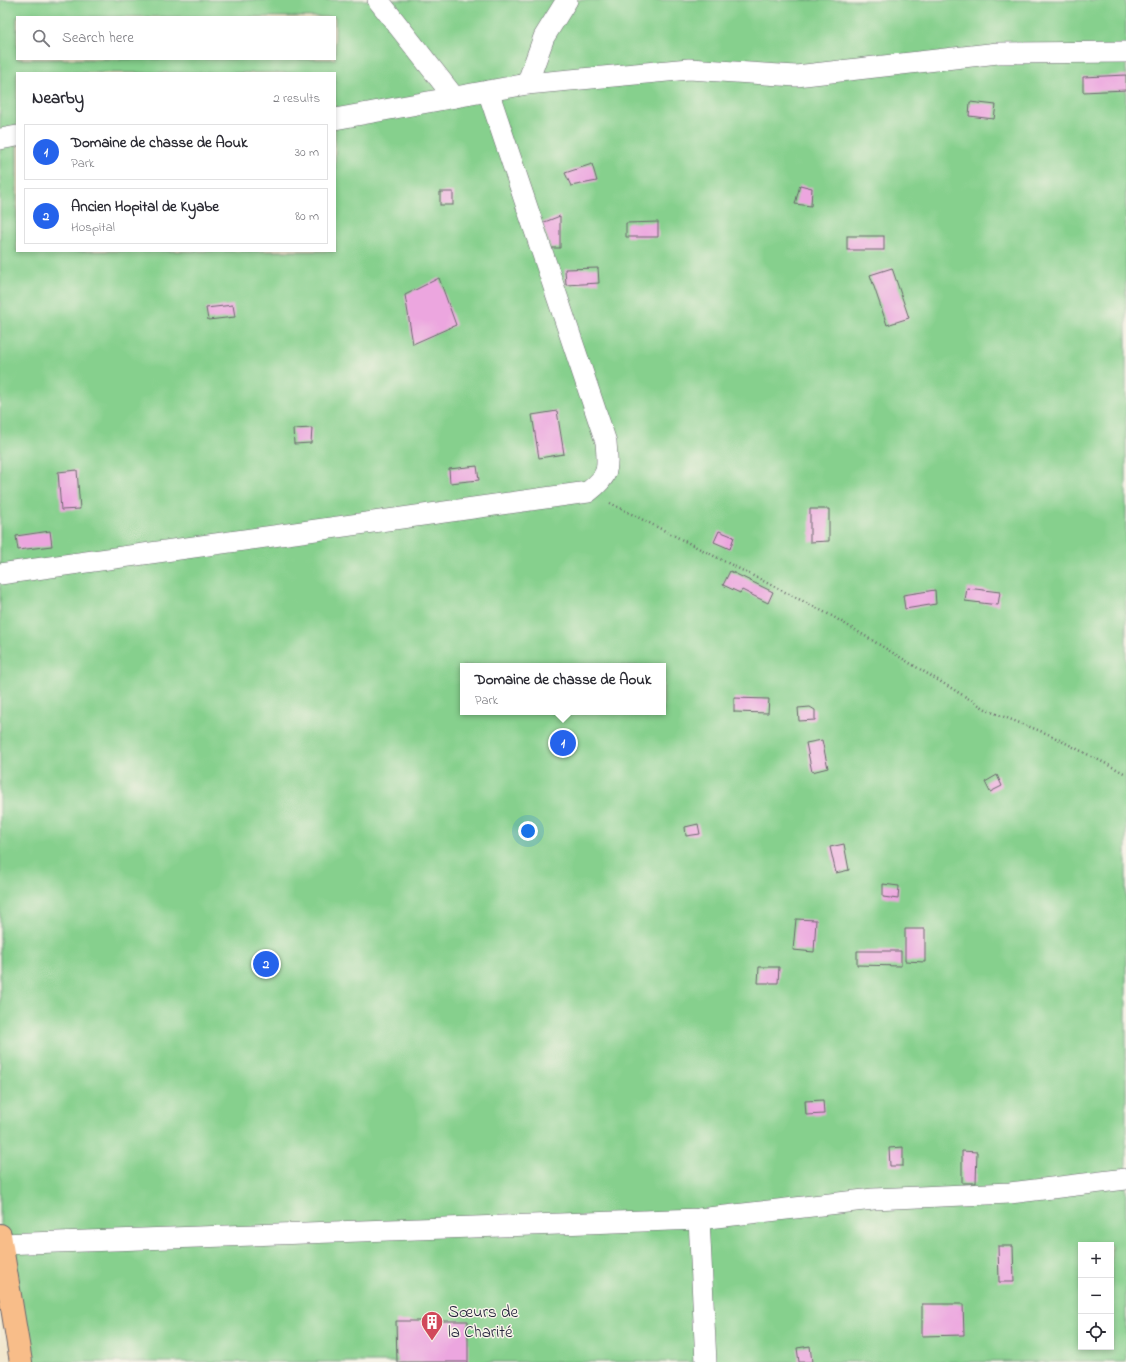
<!DOCTYPE html>
<meta charset="utf-8">
<style>
:root{--surface:#fff;--page:#f7f7f7;--text:#2b2b33;--muted:#7c7c81;--line:#e1e1e2;--accent:#2563eb}
body{margin:0;font-family:"Indie Flower",sans-serif;background:var(--page);color:var(--text)}
.controls{position:absolute;right:12px;bottom:12px;display:grid;overflow:hidden;border-radius:0px;box-shadow:0 2px 6px #0003}
.controls button{width:36px;height:36px;display:grid;place-items:center;padding:0;border:0;border-bottom:1px solid var(--line);background:var(--surface);color:var(--text);font:20px sans-serif}
.you{position:absolute;left:528px;top:831px;width:14px;height:14px;margin:-10px;border:3px solid #fff;border-radius:50%;background:#1a73e8;box-shadow:0 0 0 6px #1a73e833}
.badge{display:grid;place-items:center;width:26px;height:26px;border-radius:50%;background:var(--accent);color:#fff;font-size:13px;font-weight:700}
.pin{position:absolute;translate:-50% -50%;border:2px solid #fff;box-shadow:0 1px 4px #0006}
.popup{position:absolute;left:460px;top:663px;width:206px;height:52px;box-sizing:border-box;display:grid;place-content:center;border-radius:0px;background:var(--surface);filter:drop-shadow(0 1px 3px #0005);font-size:13px;white-space:nowrap;color:var(--muted)}
.popup b{font-size:15px;color:var(--text)}
.popup::after{content:'';position:absolute;left:50%;top:100%;margin-left:-8px;border:8px solid transparent;border-top-color:var(--surface)}
.list{margin:0;padding:0;list-style:none}
h2{display:flex;justify-content:space-between;align-items:center;height:52px;margin:0;padding:0 16px;font-size:17px}
h2 small{font-size:13px;font-weight:400;color:var(--muted)}
.list li{display:grid;grid-template-columns:26px 1fr auto;gap:12px;align-items:center;box-sizing:border-box;height:56px;margin:0 8px 8px;padding:0 8px;border:1px solid var(--line);border-radius:0px}
.list b{display:block;font-size:15px;white-space:nowrap}
.list p{margin:0;font-size:13px;white-space:nowrap;color:var(--muted)}
.list em{font-size:13px;font-style:normal;color:var(--muted)}
.icon{flex:none;width:22px;height:22px;fill:none;stroke:currentColor;stroke-width:2;stroke-linecap:round;stroke-linejoin:round}
.map{position:relative;flex:none;width:1126px;height:1362px;overflow:hidden}
.search{position:absolute;background:var(--surface);box-shadow:0 2px 6px #0003;left:16px;top:16px;width:320px;height:44px;display:flex;align-items:center;gap:10px;box-sizing:border-box;padding:0 14px;border-radius:0px;color:var(--muted);font-size:15px}
.panel{position:absolute;background:var(--surface);box-shadow:0 2px 6px #0003;left:16px;top:72px;width:320px;height:180px;border-radius:0px}
.map>svg:first-child{display:block}
</style>
<div class="map">
<svg width="1126" height="1362" viewBox="0 0 1126 1362">
<rect width="100%" height="100%" fill="#f7f3e8"/>
<filter id="ink" filterUnits="userSpaceOnUse"><feTurbulence type="fractalNoise" baseFrequency=".025" numOctaves="2"/><feDisplacementMap in="SourceGraphic" scale="8" xChannelSelector="R" yChannelSelector="G"/><feConvolveMatrix kernelMatrix="1 2 1 2 8 2 1 2 1" color-interpolation-filters="sRGB"/></filter>
<filter id="wash" filterUnits="userSpaceOnUse"><feTurbulence type="fractalNoise" baseFrequency=".012" numOctaves="4" result="noise"/><feDisplacementMap in="SourceGraphic" scale="16" xChannelSelector="R" yChannelSelector="G"/><feGaussianBlur stdDeviation="0.9" result="paint"/><feColorMatrix in="noise" values="0 0 0 0 0 0 0 0 0 0 0 0 0 0 0 0 0 1.4 0 .05"/><feComposite in="paint" operator="in"/></filter>
<g filter="url(#wash)">
<rect width="100%" height="100%" fill="#f1e5ca"/>
<path fill="#86d08d" stroke="#547964" fill-rule="evenodd" d="M0,0h1126v1362h-1105l-21,-127zM17,17h318v42h-318zM17,73h318v178h-318zM463,666h200v46h-200zM1081,1245h30v102h-30z"/>
<g id="blocks">
<g fill="#eca6df">
<polygon points="1126,75 1126,90 1083,92 1083,77"/>
<polygon points="970,102 996,105 994,119 969,116"/>
<polygon points="592,164 597,181 571,186 565,173"/>
<polygon points="800,185 812,188 811,206 795,204"/>
<rect x="440" y="192" width="13" height="13"/>
<polygon points="560,216 560,248 551,248 542,223"/>
<polygon points="658,222 658,237 626,237 626,223"/>
<rect x="847" y="236" width="37" height="14"/>
<polygon points="598,268 599,283 566,285 565,269"/>
<polygon points="892,268 909,318 887,325 870,275"/>
<polygon points="439,278 456,325 413,344 405,295"/>
<polygon points="233,305 235,317 208,320 206,308"/>
<polygon points="557,411 564,454 539,458 532,415"/>
<polygon points="312,428 311,443 294,444 293,429"/>
<polygon points="477,466 479,480 450,483 449,469"/>
<polygon points="77,470 80,509 61,510 58,472"/>
<polygon points="810,509 829,509 829,541 810,542"/>
<polygon points="50,531 52,546 18,550 16,536"/>
<polygon points="719,531 734,537 730,549 714,542"/>
<polygon points="730,571 773,592 768,603 742,590 740,593 723,585"/>
<polygon points="967,588 1000,592 998,605 965,601"/>
<polygon points="935,590 936,604 905,609 903,595"/>
<polygon points="734,698 769,699 768,713 734,712"/>
<polygon points="810,707 815,710 815,720 799,721 798,708"/>
<polygon points="822,740 828,768 812,772 806,743"/>
<polygon points="997,775 1002,786 990,792 985,782"/>
<polygon points="698,824 700,834 686,836 685,827"/>
<polygon points="844,844 849,870 836,873 830,847"/>
<polygon points="883,884 899,886 898,899 883,897"/>
<polygon points="796,919 816,920 814,952 793,950"/>
<polygon points="905,929 925,929 925,962 905,961"/>
<polygon points="857,951 901,951 901,966 857,965"/>
<polygon points="759,967 779,967 778,983 758,983"/>
<polygon points="823,1100 824,1114 806,1115 805,1101"/>
<polygon points="903,1147 903,1166 890,1166 889,1148"/>
<polygon points="962,1151 977,1152 976,1183 962,1183"/>
<polygon points="998,1246 1013,1246 1014,1282 999,1282"/>
<polygon points="922,1304 963,1304 964,1335 922,1336"/>
<polygon points="396,1321 468,1321 468,1362 397,1362"/>
<polygon points="810,1346 812,1362 799,1362 797,1348"/>
</g>
</g>
</g>
<g filter="url(#ink)">
<use href="#blocks" fill-opacity="0" stroke="#6a666d" stroke-width="1"/>
<g fill="none" stroke-linecap="round" stroke-linejoin="round">
<g stroke="#6a666d" stroke-width="22">
<g id="minor">
<polyline points="378,0 454,97"/>
<polyline points="527,84 544,37 567,0"/>
<polyline points="335,119 527,84 689,69 796,76 998,53 1126,52"/>
<polyline points="0,139 17,136"/>
<path d="M0,574l588,-82c22,-17 20,-23 18,-50l-118,-351"/>
<polyline points="699,1219 706,1362"/>
<polyline points="1,1244 699,1219 873,1199 1010,1193 1126,1179"/>
</g>
</g>
<g stroke="#6a666d" stroke-width="24">
<polyline id="trunk" points="0,1235 21,1362"/>
</g>
<polyline stroke="#6a666d" stroke-width="2.5" stroke-dasharray="1 3" stroke-linecap="butt" points="610,503 832,616 989,711 1048,734 1126,774"/>
<use href="#minor" stroke="#fff" stroke-width="21"/>
<use href="#trunk" stroke="#f8bd89" stroke-width="22"/>
</g>
</g>
<defs>
<g id="building-pin" transform="scale(1.15)"><path d="M0 17L-7.5 6A9.5 9.5 0 1 1 7.5 6Z" fill="#d1495b" stroke="#f7f3e8"/><path d="M-4-6H4V6H1V3H-1V6H-4ZM-2.5-4.3h1.7v1.8h-1.7ZM.8-4.3h1.7v1.8H.8ZM-2.5-1h1.7V.8h-1.7ZM.8-1h1.7V.8H.8Z" fill="#fff"/></g>
</defs>
<g fill-rule="evenodd">
<use href="#building-pin" x="432" y="1322"/>
</g>
<g text-anchor="middle" dominant-baseline="central" stroke-width="3" stroke-linejoin="round" paint-order="stroke">
<g font-size="17" fill="#22223b" stroke="#f7f3e8" text-anchor="start">
<text x="448" y="1312">Sœurs de<tspan x="448" dy="20">la Charité</tspan></text>
</g>
</g>
</svg>
<div class="controls">
<button>+</button>
<button>−</button>
<button><svg class="icon" aria-label="locate" viewBox="0 0 24 24"><circle cx="12" cy="12" r="6"/><path d="M12 2v4M12 18v4M2 12h4M18 12h4"/></svg></button>
</div>
<div class="you"></div>
<div class="pin badge" style="left:563px;top:743px">1</div>
<div class="popup"><b>Domaine de chasse de Aouk</b>Park</div>
<div class="pin badge" style="left:266px;top:964px">2</div>
<div class="search"><svg class="icon" aria-label="search" viewBox="0 0 24 24"><circle cx="10" cy="10" r="6"/><path d="M15 15l6 6"/></svg>Search here</div>
<section class="panel">
<h2>Nearby<small>2 results</small></h2>
<ul class="list">
<li><span class="badge">1</span><div><b>Domaine de chasse de Aouk</b><p>Park</p></div><em>30 m</em></li>
<li><span class="badge">2</span><div><b>Ancien Hopital de Kyabe</b><p>Hospital</p></div><em>80 m</em></li>
</ul>
</section>
</div>
